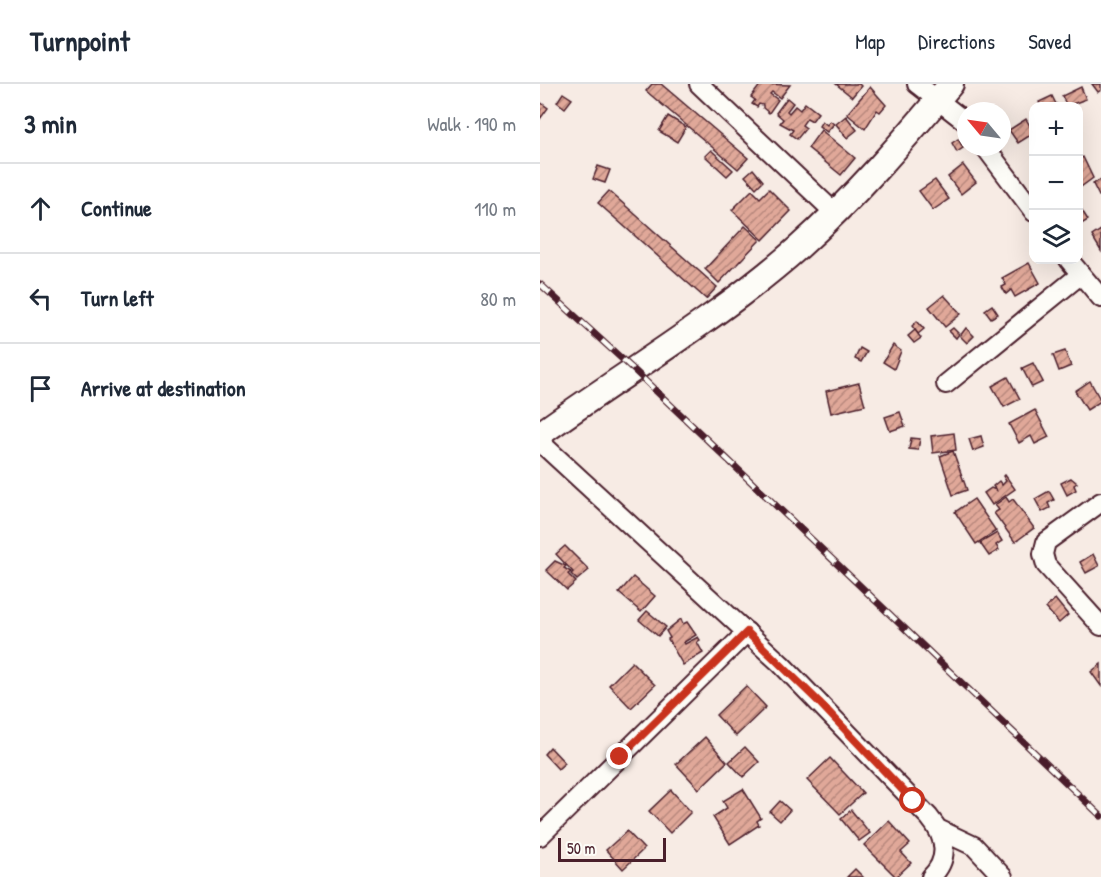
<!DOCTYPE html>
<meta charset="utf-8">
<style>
:root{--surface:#fff;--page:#f2f2f3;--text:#1f2937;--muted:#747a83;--line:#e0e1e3}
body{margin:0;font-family:"Patrick Hand",sans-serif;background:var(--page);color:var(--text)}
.controls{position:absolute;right:18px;top:18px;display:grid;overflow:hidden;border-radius:12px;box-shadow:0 6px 24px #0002}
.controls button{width:54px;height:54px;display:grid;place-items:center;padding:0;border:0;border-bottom:2px solid var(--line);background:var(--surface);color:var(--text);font:30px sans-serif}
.compass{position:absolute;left:417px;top:18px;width:54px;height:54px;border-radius:50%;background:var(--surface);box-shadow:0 6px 24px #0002;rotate:299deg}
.scale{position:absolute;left:18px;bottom:15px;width:108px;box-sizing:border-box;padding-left:6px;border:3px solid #4a1f2b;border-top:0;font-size:16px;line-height:21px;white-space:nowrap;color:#4a1f2b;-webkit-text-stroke:4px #fdfcf7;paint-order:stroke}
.stop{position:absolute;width:18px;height:18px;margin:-14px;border:4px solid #c8321e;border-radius:50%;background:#fff}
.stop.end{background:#c8321e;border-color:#fff;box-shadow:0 2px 6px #0008}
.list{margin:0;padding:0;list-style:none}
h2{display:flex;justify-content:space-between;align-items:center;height:78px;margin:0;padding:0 24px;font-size:26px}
h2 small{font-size:20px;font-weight:400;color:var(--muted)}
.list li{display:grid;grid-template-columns:39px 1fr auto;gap:18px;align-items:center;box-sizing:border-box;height:90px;padding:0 24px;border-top:2px solid var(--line)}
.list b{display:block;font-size:22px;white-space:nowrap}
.list em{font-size:20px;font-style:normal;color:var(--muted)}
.icon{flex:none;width:33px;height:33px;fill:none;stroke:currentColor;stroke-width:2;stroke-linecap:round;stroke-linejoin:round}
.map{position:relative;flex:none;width:561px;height:793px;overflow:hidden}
header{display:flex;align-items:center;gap:36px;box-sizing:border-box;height:84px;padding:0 30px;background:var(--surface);border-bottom:2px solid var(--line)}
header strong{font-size:28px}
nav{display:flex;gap:33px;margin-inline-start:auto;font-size:21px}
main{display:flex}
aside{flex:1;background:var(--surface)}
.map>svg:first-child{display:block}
</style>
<header>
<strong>Turnpoint</strong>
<nav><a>Map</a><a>Directions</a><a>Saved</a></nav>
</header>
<main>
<aside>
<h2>3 min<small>Walk · 190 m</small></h2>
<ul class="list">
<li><svg class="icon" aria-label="ahead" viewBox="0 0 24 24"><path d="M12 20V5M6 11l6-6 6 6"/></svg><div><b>Continue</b></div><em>110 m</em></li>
<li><svg class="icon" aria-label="left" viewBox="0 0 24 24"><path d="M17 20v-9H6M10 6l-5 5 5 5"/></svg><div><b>Turn left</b></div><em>80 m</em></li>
<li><svg class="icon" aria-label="arrive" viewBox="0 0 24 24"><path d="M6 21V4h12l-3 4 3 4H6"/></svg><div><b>Arrive at destination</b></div></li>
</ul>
</aside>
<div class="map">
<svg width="561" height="793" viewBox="0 0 561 793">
<defs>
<pattern id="building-hatch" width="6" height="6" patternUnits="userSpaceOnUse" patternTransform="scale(1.5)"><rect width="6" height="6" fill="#e0a899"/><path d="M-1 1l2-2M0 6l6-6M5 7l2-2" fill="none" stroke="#b8887d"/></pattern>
</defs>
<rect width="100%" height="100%" fill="#f7ebe4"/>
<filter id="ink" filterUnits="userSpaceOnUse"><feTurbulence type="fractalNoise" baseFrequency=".0167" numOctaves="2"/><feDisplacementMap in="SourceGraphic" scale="12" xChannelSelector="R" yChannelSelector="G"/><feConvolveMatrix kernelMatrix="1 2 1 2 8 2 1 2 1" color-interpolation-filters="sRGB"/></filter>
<g filter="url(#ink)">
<g fill="url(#building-hatch)" stroke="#4a1f2b" stroke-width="1.5">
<polygon points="112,0 121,0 208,74 198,85 106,7"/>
<polygon points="221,0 250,1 240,14 232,8 230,10 238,16 229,29 223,24 223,21 219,20 217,23 212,20 215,16 211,13"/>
<polygon points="296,0 319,0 321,2 312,13"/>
<polygon points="552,0 561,0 561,6 558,8"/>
<polygon points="330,3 346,21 340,28 337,26 325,45 307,30"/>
<polygon points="541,3 546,15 527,22 522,12"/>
<polygon points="23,9 32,15 25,24 17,18"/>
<polygon points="512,12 517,22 501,22 499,18"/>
<polygon points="247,14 253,19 247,27 249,29 255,22 260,26 265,19 278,29 272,37 267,34 262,41 266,44 257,55 250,50 253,46 240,39 243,35 236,29"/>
<polygon points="0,18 8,24 0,35"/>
<polygon points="128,32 146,43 137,58 119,47"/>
<polygon points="306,32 317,46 307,54 296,40"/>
<polygon points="486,35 494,49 478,59 469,46"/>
<polygon points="282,37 287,41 290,37 294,40 287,48 279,42"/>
<polygon points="281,46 315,74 301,91 268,64"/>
<polygon points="418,55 423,64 417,68 412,59"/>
<polygon points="171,66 193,86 187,92 165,72"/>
<polygon points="543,73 553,94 538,105 538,76"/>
<polygon points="423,81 436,98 421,110 408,93"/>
<polygon points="58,82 70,86 65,99 53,95"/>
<polygon points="213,85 223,97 216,104 205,92"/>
<polygon points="561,95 561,111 559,112 553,100"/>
<polygon points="395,96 409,115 393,126 379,107"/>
<polygon points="229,105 251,127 223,156 192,126 212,106 220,114"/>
<polygon points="69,107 177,203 166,215 58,119"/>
<polygon points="538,120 548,136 538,142"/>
<polygon points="205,142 220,156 179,199 165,185"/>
<polygon points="561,146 561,167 552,152"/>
<polygon points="489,179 500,199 475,213 471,206 466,210 462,203 466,201 462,194"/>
<polygon points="404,211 421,230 405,243 389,223"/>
<polygon points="452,221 458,230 451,234 445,226"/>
<polygon points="377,237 384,245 378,250 372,242"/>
<polygon points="413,244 419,250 416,254 409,247"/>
<polygon points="426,244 434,252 427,259 420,252"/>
<polygon points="375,246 381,254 374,259 368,252"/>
<polygon points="353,261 361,267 354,285 343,278"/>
<polygon points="320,264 327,268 321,278 315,275"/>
<polygon points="525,267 531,282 519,287 513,271"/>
<polygon points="493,279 503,298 492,303 482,284"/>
<polygon points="468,293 480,315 464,323 452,302"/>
<polygon points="550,297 561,317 547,326 535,307"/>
<polygon points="319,299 325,321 291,329 286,307"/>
<polygon points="495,326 509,353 495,360 491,352 479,359 469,340"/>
<polygon points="360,328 365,342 350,347 345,333"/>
<polygon points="414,349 416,366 393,369 391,352"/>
<polygon points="441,352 444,363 433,367 429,355"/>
<polygon points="371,354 380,355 378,366 369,365"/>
<polygon points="413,367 427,406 413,411 400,372"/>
<polygon points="465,391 475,405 452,421 444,409 451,404 456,406 453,402 459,397 462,401 466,397 463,392"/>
<polygon points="531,394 537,399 534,401 536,406 527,411 521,399"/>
<polygon points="509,407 514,416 508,419 510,424 502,428 495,415"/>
<polygon points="466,413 469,418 473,415 494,444 475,458 454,429 459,426 455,421"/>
<polygon points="434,415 456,447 436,460 415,428"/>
<polygon points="457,449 462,457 456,461 459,466 449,472 440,459"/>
<polygon points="25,462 49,486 37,496 31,490 33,488 16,470"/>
<polygon points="553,470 559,482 546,489 540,478"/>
<polygon points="15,477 26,482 24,484 31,488 28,490 36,498 27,506 6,486"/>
<polygon points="93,493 115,512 101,528 79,509"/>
<polygon points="515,515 528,531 519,539 506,524"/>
<polygon points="107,527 126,543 118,552 99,536"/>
<polygon points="141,535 143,540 147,538 156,551 144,558 145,560 158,553 160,556 157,558 163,569 143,581 128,555 130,554 126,547"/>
<polygon points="92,578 115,601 91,624 69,601"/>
<polygon points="561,580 561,602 551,588"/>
<polygon points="206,602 226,623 196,652 176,631"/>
<polygon points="165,653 187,678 159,705 136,680"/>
<polygon points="10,663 25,679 18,685 4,670"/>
<polygon points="205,663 219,678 203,693 189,678"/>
<polygon points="290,674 323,709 300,730 267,696"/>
<polygon points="203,705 221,734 217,737 219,741 190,760 173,733 187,724 183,717"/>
<polygon points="131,706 151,728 130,749 109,727"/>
<polygon points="240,717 250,726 240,737 230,728"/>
<polygon points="311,726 330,749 319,757 301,735"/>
<polygon points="349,737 370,760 361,768 371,779 356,793 324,761"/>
<polygon points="87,747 104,765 83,785 66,766"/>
<polygon points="315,785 323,793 307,793"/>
</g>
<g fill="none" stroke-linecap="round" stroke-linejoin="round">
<g stroke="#4a1f2b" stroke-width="22">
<g id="street">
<polyline points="159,0 295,129"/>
<polyline points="377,0 426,38"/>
<polyline points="445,63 494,128"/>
<polyline points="529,176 561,214"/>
<polyline points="406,300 540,191"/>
<path d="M0,358l241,222 148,153c16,19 22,41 2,60"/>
<polyline points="561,418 506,458 503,470 506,481 561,542"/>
<polyline points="400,746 434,762 463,793"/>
<polyline points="0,752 207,548"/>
</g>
</g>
<g stroke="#4a1f2b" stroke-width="28">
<path id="secondary" d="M0,350c86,-62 180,-117 259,-187 55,-49 104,-106 152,-163"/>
</g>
<use href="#street" stroke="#fdfcf7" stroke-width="18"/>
<use href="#secondary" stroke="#fdfcf7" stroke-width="24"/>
<g stroke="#4a1f2b" stroke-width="7">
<polyline id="rail" points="0,200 93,285 561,732"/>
</g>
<use href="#rail" stroke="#fdfcf7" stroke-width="4.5" stroke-dasharray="14" stroke-linecap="butt"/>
</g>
</g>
<g fill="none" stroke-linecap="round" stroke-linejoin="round" filter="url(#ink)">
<polyline stroke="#c8321e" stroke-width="8" points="80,673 207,548 279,618 373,717"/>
</g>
</svg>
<div class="controls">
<button>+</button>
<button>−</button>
<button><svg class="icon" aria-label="layers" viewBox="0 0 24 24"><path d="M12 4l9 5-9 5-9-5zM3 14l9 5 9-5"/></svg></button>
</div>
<svg class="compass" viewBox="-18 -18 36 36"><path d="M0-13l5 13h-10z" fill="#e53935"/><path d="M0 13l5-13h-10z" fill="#747a83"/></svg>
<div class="scale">50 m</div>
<div class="stop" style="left:373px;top:717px"></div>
<div class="stop end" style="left:80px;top:673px"></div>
</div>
</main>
